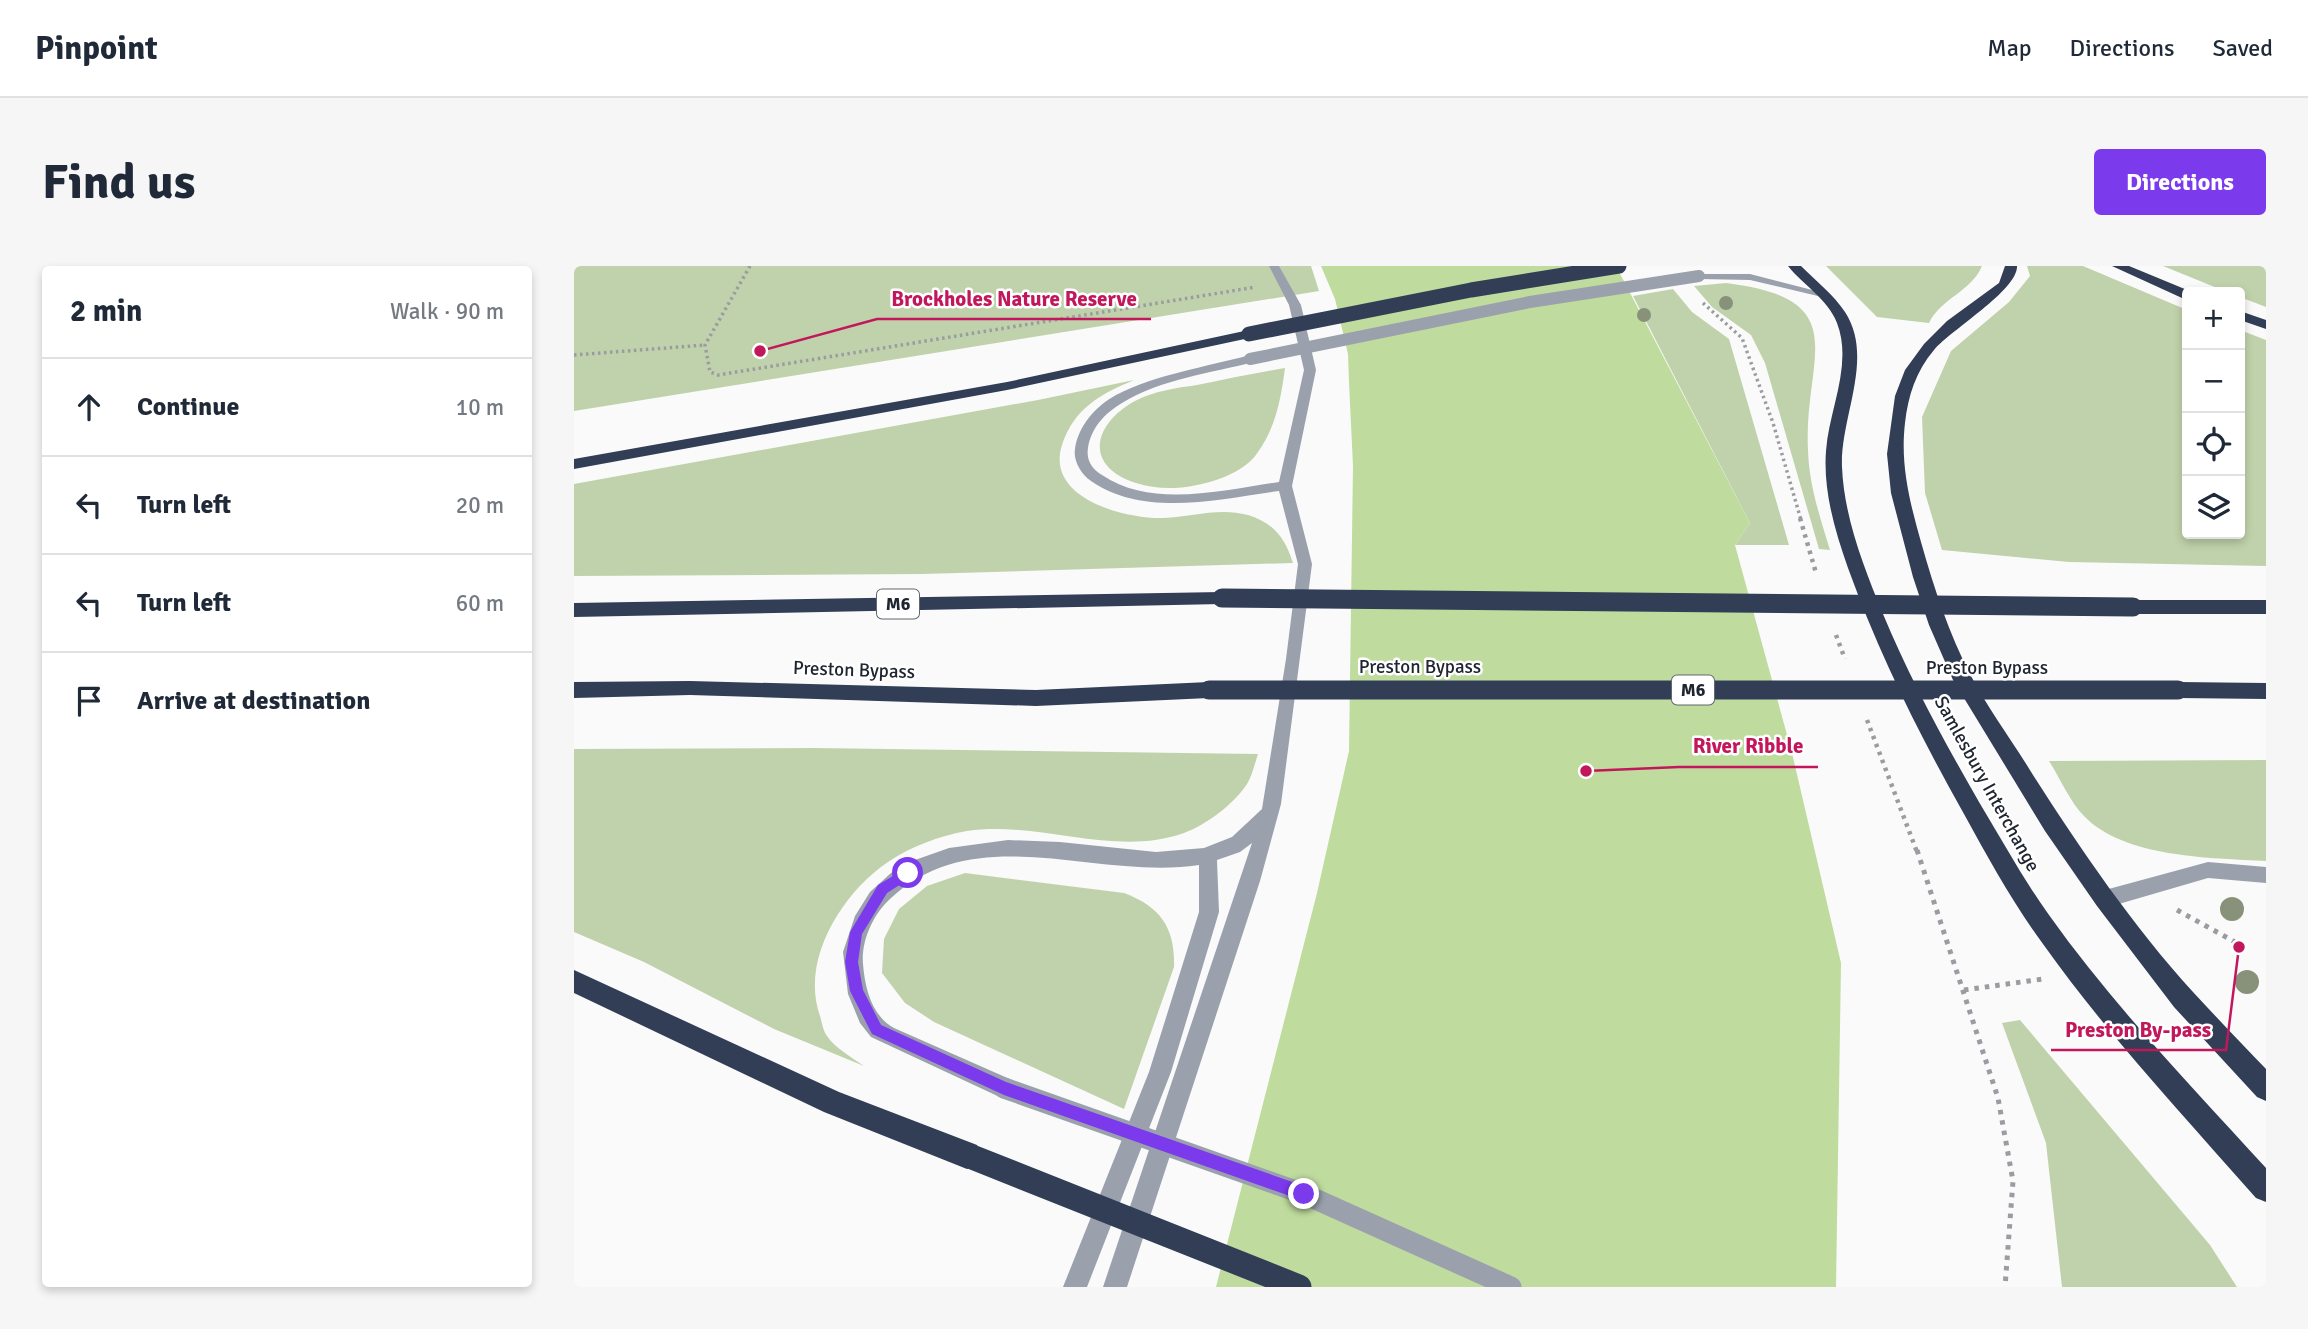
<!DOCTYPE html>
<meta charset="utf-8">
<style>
:root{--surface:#fff;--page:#f6f6f7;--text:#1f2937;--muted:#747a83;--line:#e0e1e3;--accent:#7c3aed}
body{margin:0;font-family:Signika,sans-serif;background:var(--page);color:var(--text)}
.controls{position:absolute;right:21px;top:21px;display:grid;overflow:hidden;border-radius:7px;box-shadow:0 4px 10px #0003}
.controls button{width:63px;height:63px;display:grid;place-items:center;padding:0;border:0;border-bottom:2px solid var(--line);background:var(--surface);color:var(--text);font:35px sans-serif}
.stop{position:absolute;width:21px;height:21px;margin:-16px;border:5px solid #7c3aed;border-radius:50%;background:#fff}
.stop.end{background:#7c3aed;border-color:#fff;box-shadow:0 2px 7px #0008}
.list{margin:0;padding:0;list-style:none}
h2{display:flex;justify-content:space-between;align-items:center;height:91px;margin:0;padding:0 28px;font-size:30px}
h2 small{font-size:23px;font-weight:400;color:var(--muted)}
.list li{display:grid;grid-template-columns:46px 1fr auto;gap:21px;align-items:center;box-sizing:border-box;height:98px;padding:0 28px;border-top:2px solid var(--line)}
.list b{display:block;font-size:26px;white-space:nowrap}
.list em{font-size:23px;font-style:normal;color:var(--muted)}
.icon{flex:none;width:38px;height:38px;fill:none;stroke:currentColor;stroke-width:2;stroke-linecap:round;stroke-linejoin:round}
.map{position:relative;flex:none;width:1692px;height:1021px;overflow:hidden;border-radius:7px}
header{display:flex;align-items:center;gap:42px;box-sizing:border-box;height:98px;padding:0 35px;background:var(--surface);border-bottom:2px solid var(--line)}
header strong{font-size:33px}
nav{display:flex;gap:38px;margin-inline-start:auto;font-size:24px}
.intro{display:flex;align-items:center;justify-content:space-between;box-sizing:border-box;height:168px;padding:0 42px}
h1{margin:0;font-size:49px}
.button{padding:18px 32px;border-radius:7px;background:var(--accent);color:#fff;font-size:24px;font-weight:700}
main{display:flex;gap:42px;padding:0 42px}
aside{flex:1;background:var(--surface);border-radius:7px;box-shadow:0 4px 10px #0003}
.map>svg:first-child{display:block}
</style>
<header>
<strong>Pinpoint</strong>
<nav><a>Map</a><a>Directions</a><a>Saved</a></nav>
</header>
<div class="intro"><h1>Find us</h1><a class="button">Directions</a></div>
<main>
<aside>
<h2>2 min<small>Walk · 90 m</small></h2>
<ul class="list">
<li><svg class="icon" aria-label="ahead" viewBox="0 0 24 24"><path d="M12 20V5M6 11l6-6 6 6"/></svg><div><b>Continue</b></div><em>10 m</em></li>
<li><svg class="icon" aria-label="left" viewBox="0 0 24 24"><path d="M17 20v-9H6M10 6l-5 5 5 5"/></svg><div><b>Turn left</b></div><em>20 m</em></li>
<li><svg class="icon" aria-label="left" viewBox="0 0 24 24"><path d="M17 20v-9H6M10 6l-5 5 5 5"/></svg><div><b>Turn left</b></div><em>60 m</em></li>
<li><svg class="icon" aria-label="arrive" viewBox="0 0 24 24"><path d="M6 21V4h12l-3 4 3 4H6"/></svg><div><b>Arrive at destination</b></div></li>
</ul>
</aside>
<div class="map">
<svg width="1692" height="1021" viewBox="0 0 1692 1021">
<rect width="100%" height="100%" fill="#fafafa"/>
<g fill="#c0d2ab">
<polygon points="0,0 737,0 745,25 0,145"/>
<path d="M1252,0h156c-11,26 -41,32 -53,57l-52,-6z"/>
<polygon points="1453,0 1509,0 1613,44 1613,268 1666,268 1666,64 1692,74 1692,300 1495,296 1368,284 1351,227 1348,151 1377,85 1435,36 1456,10"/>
<polygon points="1589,0 1692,0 1692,41 1666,31 1666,26 1653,26"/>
<path d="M1152,17c132,16 77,75 82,167 1,35 12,67 22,100l-11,-1 -54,-186 -14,-28 -39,-28 -18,-21z"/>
<polygon points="1099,23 1118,46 1155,73 1215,279 1161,279 1176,257 1059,30"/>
<path d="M711,102c-4,30 -9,59 -27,84 -8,13 -25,22 -39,27 -26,9 -56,13 -83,4 -53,-17 -43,-59 -1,-82 19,-10 41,-13 62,-16 29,-6 59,-12 88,-17z"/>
<path d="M560,114c-33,14 -60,28 -72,65 -17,53 62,74 101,73 29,-1 56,-11 85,-3 26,8 37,23 45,48l-370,11 -349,2v-92l464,-84z"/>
<path d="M240,482l444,6c-3,9 -6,22 -11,30 -13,20 -41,41 -63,49 -70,25 -146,-13 -217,-2 -28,5 -55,15 -79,31 -46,31 -88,98 -68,154 2,6 3,15 7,20 8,12 26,22 37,30l-90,-37 -130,-67 -70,-30v-183z"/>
<path d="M1692,494v101c-54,-3 -142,-3 -182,-45 -14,-14 -24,-38 -35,-55z"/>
<path d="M391,607l159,20c37,14 51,35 50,74l-50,142 -190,-87 -29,-19 -23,-30 2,-34 15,-30 28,-23z"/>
<polygon points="1446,754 1636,979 1663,1021 1488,1021 1472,877 1428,757"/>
</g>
<polygon fill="#bfdb9e" points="747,0 1042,0 1176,257 1161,279 1218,487 1267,697 1262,1021 642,1021 743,627 775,485 779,200 775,116 774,88 761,33"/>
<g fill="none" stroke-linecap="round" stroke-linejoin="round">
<g stroke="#9a9ca1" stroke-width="3.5" stroke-dasharray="2.5 3.5" stroke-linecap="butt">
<polyline points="176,0 131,79 136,106 144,109 682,21"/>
<polyline points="1129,37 1168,72 1199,157 1227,254"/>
<polyline points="0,89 131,79"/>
</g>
<g stroke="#9a9ca1" stroke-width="4.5" stroke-dasharray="3.5 5" stroke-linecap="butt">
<polyline points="1226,252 1242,307"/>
<polyline points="1262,369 1271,393"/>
<polyline points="1293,454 1343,586"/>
</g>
<g stroke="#9a9ca1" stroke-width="5" stroke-dasharray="4.5 6" stroke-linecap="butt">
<polyline points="1343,584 1424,832 1439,915 1431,1021"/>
<polyline points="1603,644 1661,676"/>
<polyline points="1390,724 1469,713"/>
</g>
<g fill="#9aa1ad" fill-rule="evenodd">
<path d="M695,0h10l22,39 15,65 -24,116 20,78 -31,240 -21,77 -133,406h-24l149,-444 -12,9 -23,8 2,52 -48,160 -84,215h-24l86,-215 50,-160v-47c-102,16 -222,-47 -308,33 -18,16 -30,43 -28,66 2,25 9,52 31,64l118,52 3,8 -3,8 -8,3 -133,-62 -11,-14 -12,-29 -5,-42 12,-36 15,-24 21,-19 24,-13 34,-12 59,-8 52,2 96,10 48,-4 28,-11 30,-28 24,-150 12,-95 -19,-73c-59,8 -135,27 -188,-10 -10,-7 -18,-20 -16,-32 3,-23 21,-43 41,-54 41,-21 90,-28 134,-40l4,1v6c-43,11 -93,17 -132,41 -17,10 -31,25 -34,45 -2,12 4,21 14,27 50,34 121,15 177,7l25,-112 -15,-65z"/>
<polygon points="1121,8 1176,8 1254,28 1248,31 1176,14 1125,13 1121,12"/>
<polygon points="1634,596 1692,601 1692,617 1634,612 1531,642 1524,639 1521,633 1524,627 1531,624"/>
</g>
<g fill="#313e56" fill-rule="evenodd">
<path d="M1214,0h13c15,15 32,28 44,46 30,46 -5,105 -3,155 2,50 22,101 41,147 27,65 61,127 96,188 23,38 44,77 70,113 64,90 142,171 217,253v34l-10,-4c-73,-83 -149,-164 -213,-254 -30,-41 -55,-86 -79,-130 -45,-80 -85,-160 -116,-246 -13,-37 -25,-77 -22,-117 3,-42 27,-86 11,-128 -9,-24 -34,-38 -49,-57z"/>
<path d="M1431,0h12c1,24 -65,63 -83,84 -18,21 -26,46 -29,73 -5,42 5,80 16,119 13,46 28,92 50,134 18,34 42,66 62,99 48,75 100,151 160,217 24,26 49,52 73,77v32l-9,-4 -83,-90 -77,-101 -52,-75 -92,-151 -24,-55 -16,-48 -22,-84 -4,-39 8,-58 10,-26 19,-26 23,-23 52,-38z"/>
<polygon points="1538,0 1555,0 1618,26 1613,26 1613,33 1608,32"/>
<polygon points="1666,45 1692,54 1692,63 1666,54"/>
<polygon points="675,64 680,65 680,71 433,124 0,203 0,193 433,116"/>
<polygon points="648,326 654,327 657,332 654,337 648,338 0,351 0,337"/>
<polygon points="1559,334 1692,334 1692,348 1559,348 1553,346 1550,341 1553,336"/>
<polygon points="116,415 462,424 635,416 642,419 645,424 642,429 635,432 462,440 116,429 0,432 0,416"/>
<polygon points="1604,416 1692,417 1692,433 1604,432 1597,429 1594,424 1597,419"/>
<polygon points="0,704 265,826 403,879 407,889 403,899 393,903 250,846 0,727"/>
</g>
<polyline stroke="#9aa1ad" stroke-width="12" points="676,93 956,36 1125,10"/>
<polyline stroke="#9aa1ad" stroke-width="21" points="430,822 730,928 937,1021"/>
<polyline stroke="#313e56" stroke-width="15" points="675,68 897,24 1045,0"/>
<g stroke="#313e56" stroke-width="19">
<polyline points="648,332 1559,341"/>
<polyline points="635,424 1604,424"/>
</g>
<polyline stroke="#313e56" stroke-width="25" points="393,889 725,1021"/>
</g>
<g fill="#889179">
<circle cx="1152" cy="37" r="7"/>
<circle cx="1070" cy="49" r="7"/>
<circle cx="1658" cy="643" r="12"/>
<circle cx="1673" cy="716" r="12"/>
</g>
<polygon fill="#7c3aed" points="334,601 338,603 338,611 313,627 288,668 284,696 289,724 307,759 432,816 730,920 735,922 737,928 735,933 730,935 430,829 298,768 276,725 271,696 276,666 304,619"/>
<g text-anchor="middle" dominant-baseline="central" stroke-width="5" stroke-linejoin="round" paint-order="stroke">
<g fill="#fff" stroke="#63676f" stroke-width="2">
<rect x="303" y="323.5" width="42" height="29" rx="5"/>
<rect x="1098" y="409.5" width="42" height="29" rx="5"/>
</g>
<g font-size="18" font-weight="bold" fill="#202631">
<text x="324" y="338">M6</text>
<text x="1119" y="424">M6</text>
</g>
<g font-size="19" fill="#202631" stroke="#fff">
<text x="846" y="401">Preston Bypass</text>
<text x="1413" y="402">Preston Bypass</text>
<text transform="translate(280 404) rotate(2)">Preston Bypass</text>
<text transform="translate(1413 518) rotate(61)">Samlesbury Interchange</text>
</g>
</g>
<path fill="none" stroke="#c2185b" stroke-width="2.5" d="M186 85L303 53H577M1012 505L1105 501H1244M1665 681L1652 784H1477"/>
<g fill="#c2185b" stroke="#fff" stroke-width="2.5">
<circle cx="186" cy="85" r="7"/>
<circle cx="1012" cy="505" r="7"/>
<circle cx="1665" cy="681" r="7"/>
</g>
<g font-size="21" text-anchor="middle" font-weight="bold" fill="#c2185b" stroke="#fff" stroke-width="5" stroke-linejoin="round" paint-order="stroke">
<text x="440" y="40">Brockholes Nature Reserve</text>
<text x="1174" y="487">River Ribble</text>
<text x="1564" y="771">Preston By-pass</text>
</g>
</svg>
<div class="controls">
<button>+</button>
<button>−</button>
<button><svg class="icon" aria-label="locate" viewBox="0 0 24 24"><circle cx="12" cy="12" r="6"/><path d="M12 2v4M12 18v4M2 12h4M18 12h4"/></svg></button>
<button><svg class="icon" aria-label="layers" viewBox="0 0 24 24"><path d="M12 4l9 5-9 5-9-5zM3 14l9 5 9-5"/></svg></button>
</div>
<div class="stop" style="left:334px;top:607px"></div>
<div class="stop end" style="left:730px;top:928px"></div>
</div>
</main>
